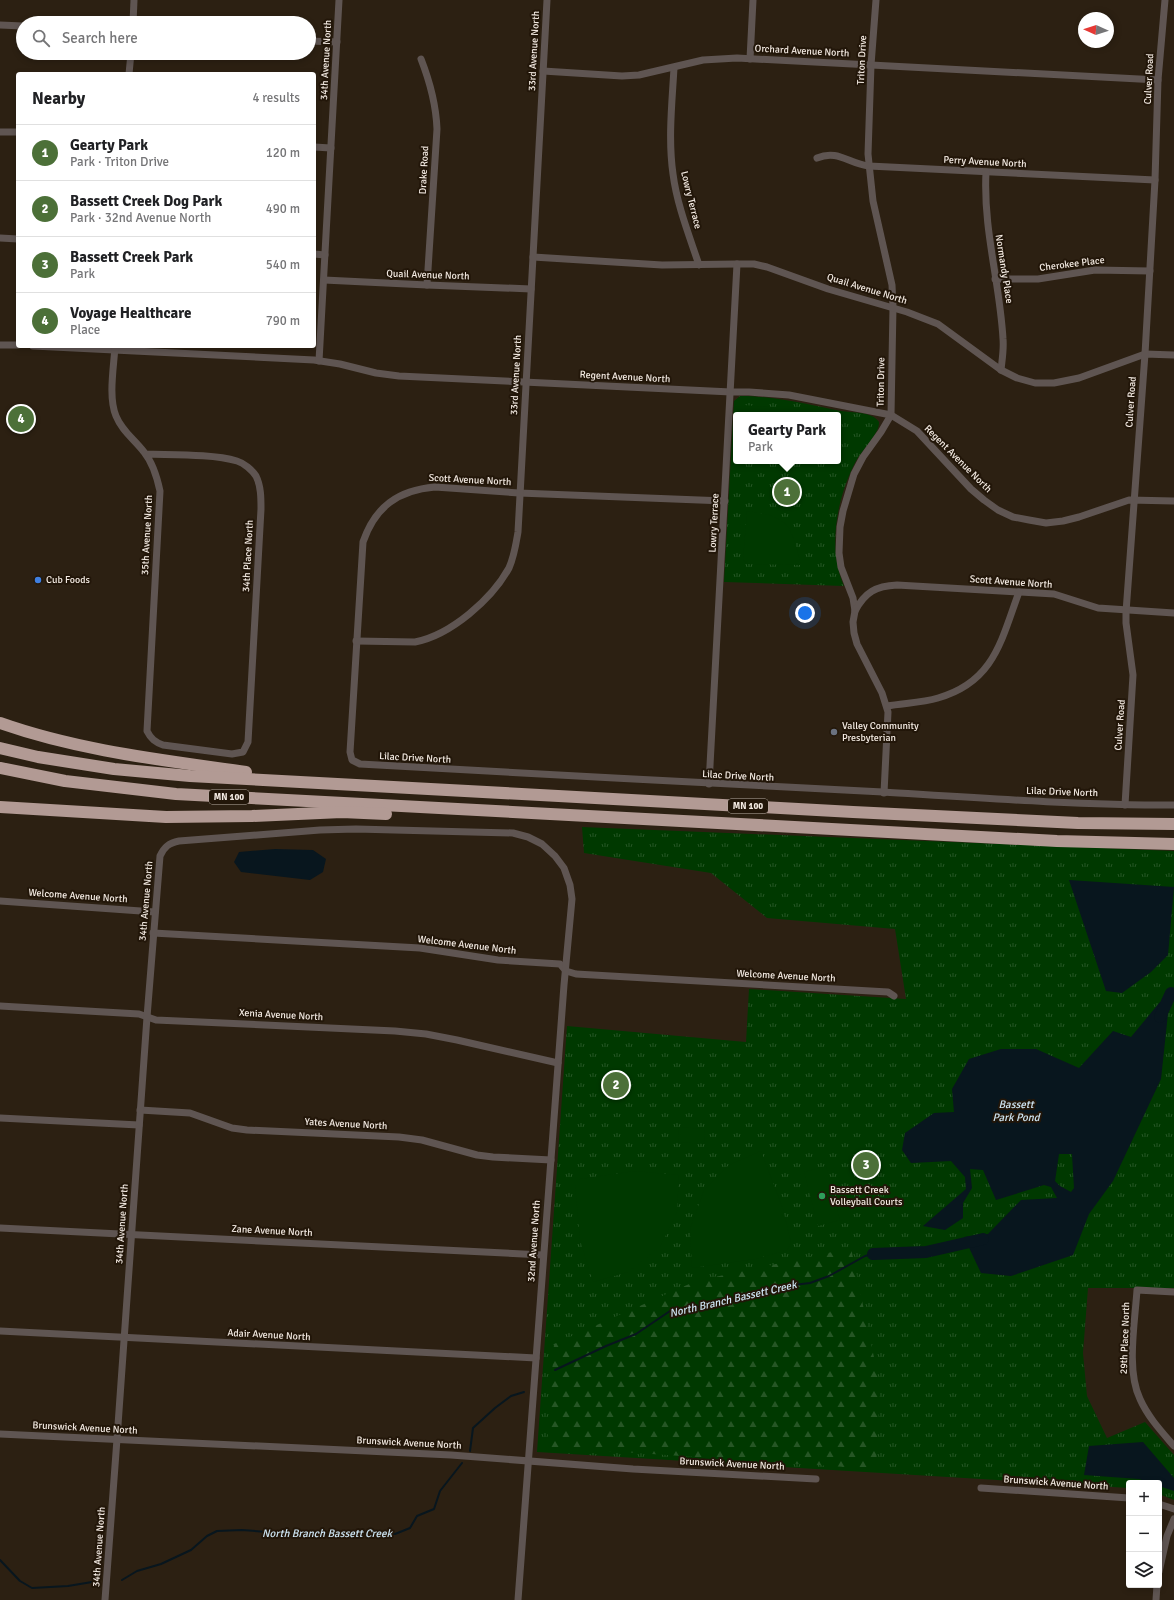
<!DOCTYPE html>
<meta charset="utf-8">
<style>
:root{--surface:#fff;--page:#f6f6f6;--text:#202124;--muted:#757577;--line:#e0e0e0;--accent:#4c7038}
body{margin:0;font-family:Signika,sans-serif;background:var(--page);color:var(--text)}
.controls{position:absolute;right:12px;bottom:12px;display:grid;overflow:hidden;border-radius:4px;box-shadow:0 2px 6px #0003}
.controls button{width:36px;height:36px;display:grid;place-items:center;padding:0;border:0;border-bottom:1px solid var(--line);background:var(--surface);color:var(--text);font:20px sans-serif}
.compass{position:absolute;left:1078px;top:12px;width:36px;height:36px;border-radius:50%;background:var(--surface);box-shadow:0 2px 6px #0003;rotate:273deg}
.you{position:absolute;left:805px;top:613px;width:14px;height:14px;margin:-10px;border:3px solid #fff;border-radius:50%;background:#1a73e8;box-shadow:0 0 0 6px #1a73e833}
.badge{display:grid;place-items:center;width:26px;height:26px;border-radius:50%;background:var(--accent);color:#fff;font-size:13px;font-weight:700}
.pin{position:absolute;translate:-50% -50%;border:2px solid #fff;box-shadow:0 1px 4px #0006}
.popup{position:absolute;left:733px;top:412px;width:108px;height:52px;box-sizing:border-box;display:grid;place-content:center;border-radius:4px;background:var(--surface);filter:drop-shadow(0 1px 3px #0005);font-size:13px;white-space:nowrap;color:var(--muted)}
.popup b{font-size:15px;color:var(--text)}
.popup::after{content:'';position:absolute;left:50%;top:100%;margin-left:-8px;border:8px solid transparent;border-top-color:var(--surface)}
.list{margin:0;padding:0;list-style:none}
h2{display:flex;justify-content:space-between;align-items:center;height:52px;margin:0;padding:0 16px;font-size:17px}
h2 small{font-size:13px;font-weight:400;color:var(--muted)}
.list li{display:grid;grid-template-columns:26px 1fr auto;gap:12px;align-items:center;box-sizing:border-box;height:56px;padding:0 16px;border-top:1px solid var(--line)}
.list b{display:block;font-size:15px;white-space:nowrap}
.list p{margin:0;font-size:13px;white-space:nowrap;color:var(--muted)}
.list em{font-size:13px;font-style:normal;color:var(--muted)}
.icon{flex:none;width:22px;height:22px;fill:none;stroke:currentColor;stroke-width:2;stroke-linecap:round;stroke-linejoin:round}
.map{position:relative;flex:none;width:1174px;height:1600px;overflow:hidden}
.search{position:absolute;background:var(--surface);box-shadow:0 2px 6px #0003;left:16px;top:16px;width:300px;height:44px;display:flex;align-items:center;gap:10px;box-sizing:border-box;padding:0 14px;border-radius:22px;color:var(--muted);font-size:15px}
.panel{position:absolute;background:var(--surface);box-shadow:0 2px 6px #0003;left:16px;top:72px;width:300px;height:276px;border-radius:4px}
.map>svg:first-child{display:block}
</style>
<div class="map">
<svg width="1174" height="1600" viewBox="0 0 1174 1600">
<defs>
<pattern id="grass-tufts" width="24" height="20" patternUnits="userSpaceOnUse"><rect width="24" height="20" fill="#003900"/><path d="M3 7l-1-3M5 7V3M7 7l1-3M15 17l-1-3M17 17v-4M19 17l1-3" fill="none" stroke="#265625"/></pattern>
<pattern id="forest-firs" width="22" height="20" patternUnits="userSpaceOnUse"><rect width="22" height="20" fill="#003900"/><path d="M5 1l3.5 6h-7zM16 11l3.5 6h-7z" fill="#265625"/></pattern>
</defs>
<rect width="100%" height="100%" fill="#2c2012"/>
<g fill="url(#grass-tufts)" fill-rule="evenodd">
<path d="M740,396c36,0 66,8 101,15 11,2 31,0 38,11 1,11 -17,28 -23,39 -19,36 -29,87 -12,125l-120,-4 10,-181zM736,415h102v46h-102z"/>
<polygon points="582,827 1174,851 1174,1288 1088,1288 1083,1353 1087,1396 1107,1438 1145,1422 1174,1455 1174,1500 1159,1494 1159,1483 1129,1483 1129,1488 537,1452 567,1026 746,1042 749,989 906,999 895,929 767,918 711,873 584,853"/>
</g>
<polygon fill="url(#forest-firs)" points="851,1248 880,1386 876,1469 547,1447 554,1344 696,1281"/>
<g fill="#003900">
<polygon points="744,405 772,407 772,415 744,415"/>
<path d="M747,511c12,2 26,3 36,11 10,6 15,32 18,43l-53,-1 -5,-4z"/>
<polygon points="679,1127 705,1129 704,1144 678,1142"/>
<polygon points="761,1151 783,1209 791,1243 787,1250 755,1259 692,1268 690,1229 704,1190 729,1165"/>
<polygon points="826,1166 840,1220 818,1226 804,1172"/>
<polygon points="635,1171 679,1175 677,1212 660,1247 628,1272 593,1282 580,1240 575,1185 580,1179"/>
</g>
<g fill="#08161e" fill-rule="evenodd">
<polygon points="275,849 313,850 326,859 323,872 310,880 241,872 234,862 239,852"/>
<polygon points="1069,880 1174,887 1168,955 1151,972 1122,993 1106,991"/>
<path d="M1160,1002l9,2 -8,75 -48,102 -24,33 -16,41 -62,21 -30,-3 -17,-36 24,-3 33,-34 36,-2 -6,-11 -7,-2 -48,15 -13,-30 -13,-1 2,19 -9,15v15l-18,12 -22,-4 43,-37 -1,-12 -14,-16 -40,2 -9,-13 3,-17 29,-20 20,-1 -2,-23 17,-30 32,-10h35l43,19 34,-37 18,6zM1059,1154h13l2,34 -3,4 -11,-6 -5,-5z"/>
<polygon points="1143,1442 1174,1478 1174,1491 1159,1486 1159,1483 1151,1483 1139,1479 1084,1475 1089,1446"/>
</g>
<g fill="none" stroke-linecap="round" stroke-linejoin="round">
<g stroke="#08161e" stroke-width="2">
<polyline points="555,1370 606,1346 636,1334 670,1311 726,1303 785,1286 810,1283 829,1276 865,1256 873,1254"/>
<polyline points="470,1451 473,1428 495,1408 511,1396 524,1392"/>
<polyline points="0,1560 20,1581 32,1588 68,1586 98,1581"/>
<polyline points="122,1580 137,1571 161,1564 191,1550 207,1536 217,1531 242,1530 292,1534 333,1535 374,1531 395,1534 410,1528 417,1516 434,1509 440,1491 462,1463"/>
</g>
<g stroke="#08161e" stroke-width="12">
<polyline points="1160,1017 1171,993"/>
<polyline points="873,1254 926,1252 983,1239"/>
</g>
<g stroke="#5f5552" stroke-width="7">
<polyline points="876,0 871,65 868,154 873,201 892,285 893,307 891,415 881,432 863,457 854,474 843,511 840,527 839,553 841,567 853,598 855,611 853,622 854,633 857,644 882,693 888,712 884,793"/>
<polyline points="133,23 134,0"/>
<polyline points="0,25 23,26"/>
<polyline points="309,41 337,42"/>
<path d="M421,59c9,23 15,45 16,70l-10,156"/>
<polyline points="750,59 753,0"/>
<path d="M674,68c-2,35 -6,71 -1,106 4,31 16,61 26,91"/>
<polyline points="543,71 622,76 639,75 703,60 737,58 1158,80"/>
<polyline points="129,74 131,53"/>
<polyline points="0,132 18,132"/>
<polyline points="314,147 331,148"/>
<path d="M817,158c21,-9 32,6 52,8l286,14"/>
<path d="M986,172c-3,58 14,111 17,167 1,10 -1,21 -2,31"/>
<polyline points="0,238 18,239"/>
<polyline points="314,254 325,255"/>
<polyline points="533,257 662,265 737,264 754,264 767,267 828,289 907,312 938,324 1001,370 1017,378 1035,383 1054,383 1079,378 1145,354 1174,355"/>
<polyline points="995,279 1038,279 1095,270 1150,271"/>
<polyline points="324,280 427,285 531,289"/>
<polyline points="0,345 18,345"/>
<polyline points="33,346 314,360 340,364 376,373 399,376 731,392 749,392 789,395 891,415 917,431 971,489 984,500 998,510 1013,517 1029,520 1046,523 1063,521 1079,517 1129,500 1174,501"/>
<path d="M115,346c-1,20 -7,51 1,70 6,15 18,23 28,36 9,11 13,25 16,39l-13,240c4,8 8,11 16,14l69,9 11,-2 5,-10 13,-233c0,-11 0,-23 -5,-33 -4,-6 -12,-13 -19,-15 -24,-7 -65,-6 -91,-7"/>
<polyline points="319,361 339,0"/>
<path d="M725,501l-206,-8 -84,-6c-37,3 -60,20 -72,55l-13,210 2,8 8,4c174,10 349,19 523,28 97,6 194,13 291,13"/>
<path d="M855,611c10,-19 21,-25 42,-26l157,9 44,14 76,5"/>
<path d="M356,641l59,1c36,-7 77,-43 94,-74 5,-11 7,-24 9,-36l29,-532"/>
<path d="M887,706c16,-3 35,-3 51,-8 56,-16 63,-57 81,-106"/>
<polyline points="709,784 737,264"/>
<polyline points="1125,805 1133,675 1126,623 1126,612 1145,354 1155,180 1158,80 1165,0"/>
<polyline points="0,901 155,912"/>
<polyline points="153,933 420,948 498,960 560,964 566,971 576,974 888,992 894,996"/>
<polyline points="0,1006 139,1014 156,1020 395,1031 426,1034 457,1040 558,1063"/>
<polyline points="140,1110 190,1113 232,1128 247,1130 399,1137 422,1140 477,1155 493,1157 551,1160"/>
<polyline points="0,1118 139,1125"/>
<polyline points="0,1228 543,1255"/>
<path d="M1174,1292l-37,-2c-2,32 -11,80 3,109 8,18 21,32 34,47"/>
<polyline points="0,1331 536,1358"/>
<polyline points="0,1434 451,1455 633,1469 816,1479"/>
<polyline points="981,1488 1129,1498"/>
<polyline points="1159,1504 1174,1509"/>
<polyline points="1159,1572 1167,1536 1174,1519"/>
<path d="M105,1600l12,-161 30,-422 13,-161c4,-9 9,-13 19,-15l141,-11 36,-1 157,4 15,4 14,7 13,12 9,12 6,17 2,14 -8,86 -46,615"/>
<polyline points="1156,1600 1157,1585"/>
</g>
<g stroke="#b29a94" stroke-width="12">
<path d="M0,723c79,28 163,37 246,49"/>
<polyline points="0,748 38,757 114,769 190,776 853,812 1078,823 1174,824"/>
<polyline points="0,768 65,781 176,794 1057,841 1174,844"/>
<polyline points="0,807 166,817 252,816 342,812 386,814"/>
</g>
</g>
<circle fill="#3f7fe0" stroke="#221609" stroke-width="1.5" cx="38" cy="580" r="4"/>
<circle fill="#6b7280" stroke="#221609" stroke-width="1.5" cx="834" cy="732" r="4"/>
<circle fill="#2e9e5b" stroke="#221609" stroke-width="1.5" cx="822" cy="1196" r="4"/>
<g text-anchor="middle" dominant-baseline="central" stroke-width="4" stroke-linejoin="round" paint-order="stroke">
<g fill="#221609" stroke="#b5aba2" stroke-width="1">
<rect x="209" y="790" width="40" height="14" rx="3"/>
<rect x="728" y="799" width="40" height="14" rx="3"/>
</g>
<g font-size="9" font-weight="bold" fill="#f4ebe3">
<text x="229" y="797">MN 100</text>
<text x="748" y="806">MN 100</text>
</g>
<g font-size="10" fill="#f4ebe3" stroke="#221609">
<text transform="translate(534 51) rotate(-87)">33rd Avenue North</text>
<text transform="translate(802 51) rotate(3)">Orchard Avenue North</text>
<text transform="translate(326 60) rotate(-87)">34th Avenue North</text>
<text transform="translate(862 60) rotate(-87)">Triton Drive</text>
<text transform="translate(1149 79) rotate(-87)">Culver Road</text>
<text transform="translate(985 162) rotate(3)">Perry Avenue North</text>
<text transform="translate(424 170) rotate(-87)">Drake Road</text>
<text transform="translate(691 200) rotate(76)">Lowry Terrace</text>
<text transform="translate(1072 264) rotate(-7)">Cherokee Place</text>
<text transform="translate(1004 269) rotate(81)">Normandy Place</text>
<text transform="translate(428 275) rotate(2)">Quail Avenue North</text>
<text transform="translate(867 289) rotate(17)">Quail Avenue North</text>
<text transform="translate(516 375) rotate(-87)">33rd Avenue North</text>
<text transform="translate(625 377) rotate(3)">Regent Avenue North</text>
<text transform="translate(881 382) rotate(-89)">Triton Drive</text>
<text transform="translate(1131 402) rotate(-86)">Culver Road</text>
<text transform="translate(958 459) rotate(45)">Regent Avenue North</text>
<text transform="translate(470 480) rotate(3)">Scott Avenue North</text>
<text transform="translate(714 523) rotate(-87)">Lowry Terrace</text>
<text transform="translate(147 535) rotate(-87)">35th Avenue North</text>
<text transform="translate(248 556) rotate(-87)">34th Place North</text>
<text transform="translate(1011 582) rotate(4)">Scott Avenue North</text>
<text transform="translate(1120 725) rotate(-86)">Culver Road</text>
<text transform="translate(415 758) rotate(3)">Lilac Drive North</text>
<text transform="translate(738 776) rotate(3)">Lilac Drive North</text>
<text transform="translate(1062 792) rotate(2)">Lilac Drive North</text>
<text transform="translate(78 896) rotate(4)">Welcome Avenue North</text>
<text transform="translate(146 901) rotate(-85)">34th Avenue North</text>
<text transform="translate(467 945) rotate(7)">Welcome Avenue North</text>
<text transform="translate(786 976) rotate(3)">Welcome Avenue North</text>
<text transform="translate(281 1015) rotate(3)">Xenia Avenue North</text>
<text transform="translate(346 1124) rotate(3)">Yates Avenue North</text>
<text transform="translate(122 1224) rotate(-86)">34th Avenue North</text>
<text transform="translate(272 1231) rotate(3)">Zane Avenue North</text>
<text transform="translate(534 1241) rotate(-86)">32nd Avenue North</text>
<text transform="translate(269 1335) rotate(3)">Adair Avenue North</text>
<text transform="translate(1125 1338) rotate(-88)">29th Place North</text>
<text transform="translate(85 1428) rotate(3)">Brunswick Avenue North</text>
<text transform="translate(409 1443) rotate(3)">Brunswick Avenue North</text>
<text transform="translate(732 1464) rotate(3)">Brunswick Avenue North</text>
<text transform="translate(1056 1483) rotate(4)">Brunswick Avenue North</text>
<text transform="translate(99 1547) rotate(-86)">34th Avenue North</text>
</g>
<g font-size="10" fill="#f4ebe3" stroke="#221609" text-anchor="start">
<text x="46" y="580">Cub Foods</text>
<text x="842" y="726">Valley Community<tspan x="842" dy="12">Presbyterian</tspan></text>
<text x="830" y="1190">Bassett Creek<tspan x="830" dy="12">Volleyball Courts</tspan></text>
</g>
<g font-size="11" font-style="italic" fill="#cee5f3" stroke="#221609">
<text x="1016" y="1104">Bassett<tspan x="1016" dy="13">Park Pond</tspan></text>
<text transform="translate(733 1299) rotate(-13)">North Branch Bassett Creek</text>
<text x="327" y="1533">North Branch Bassett Creek</text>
</g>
</g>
</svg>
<div class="controls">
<button>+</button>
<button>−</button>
<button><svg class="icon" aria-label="layers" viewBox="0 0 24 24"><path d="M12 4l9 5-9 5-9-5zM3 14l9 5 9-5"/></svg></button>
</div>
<svg class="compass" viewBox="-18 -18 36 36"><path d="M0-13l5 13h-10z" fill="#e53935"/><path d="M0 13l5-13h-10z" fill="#757577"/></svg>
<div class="you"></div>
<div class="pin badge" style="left:787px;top:492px">1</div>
<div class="popup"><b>Gearty Park</b>Park</div>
<div class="pin badge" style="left:616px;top:1085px">2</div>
<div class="pin badge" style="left:866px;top:1165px">3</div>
<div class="pin badge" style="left:21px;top:419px">4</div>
<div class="search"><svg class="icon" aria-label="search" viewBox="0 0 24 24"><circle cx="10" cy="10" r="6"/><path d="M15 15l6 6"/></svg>Search here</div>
<section class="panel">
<h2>Nearby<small>4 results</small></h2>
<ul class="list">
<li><span class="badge">1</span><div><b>Gearty Park</b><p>Park · Triton Drive</p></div><em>120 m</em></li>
<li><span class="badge">2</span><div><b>Bassett Creek Dog Park</b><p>Park · 32nd Avenue North</p></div><em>490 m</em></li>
<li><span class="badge">3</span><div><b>Bassett Creek Park</b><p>Park</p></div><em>540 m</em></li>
<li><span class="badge">4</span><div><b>Voyage Healthcare</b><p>Place</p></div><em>790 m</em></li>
</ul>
</section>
</div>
